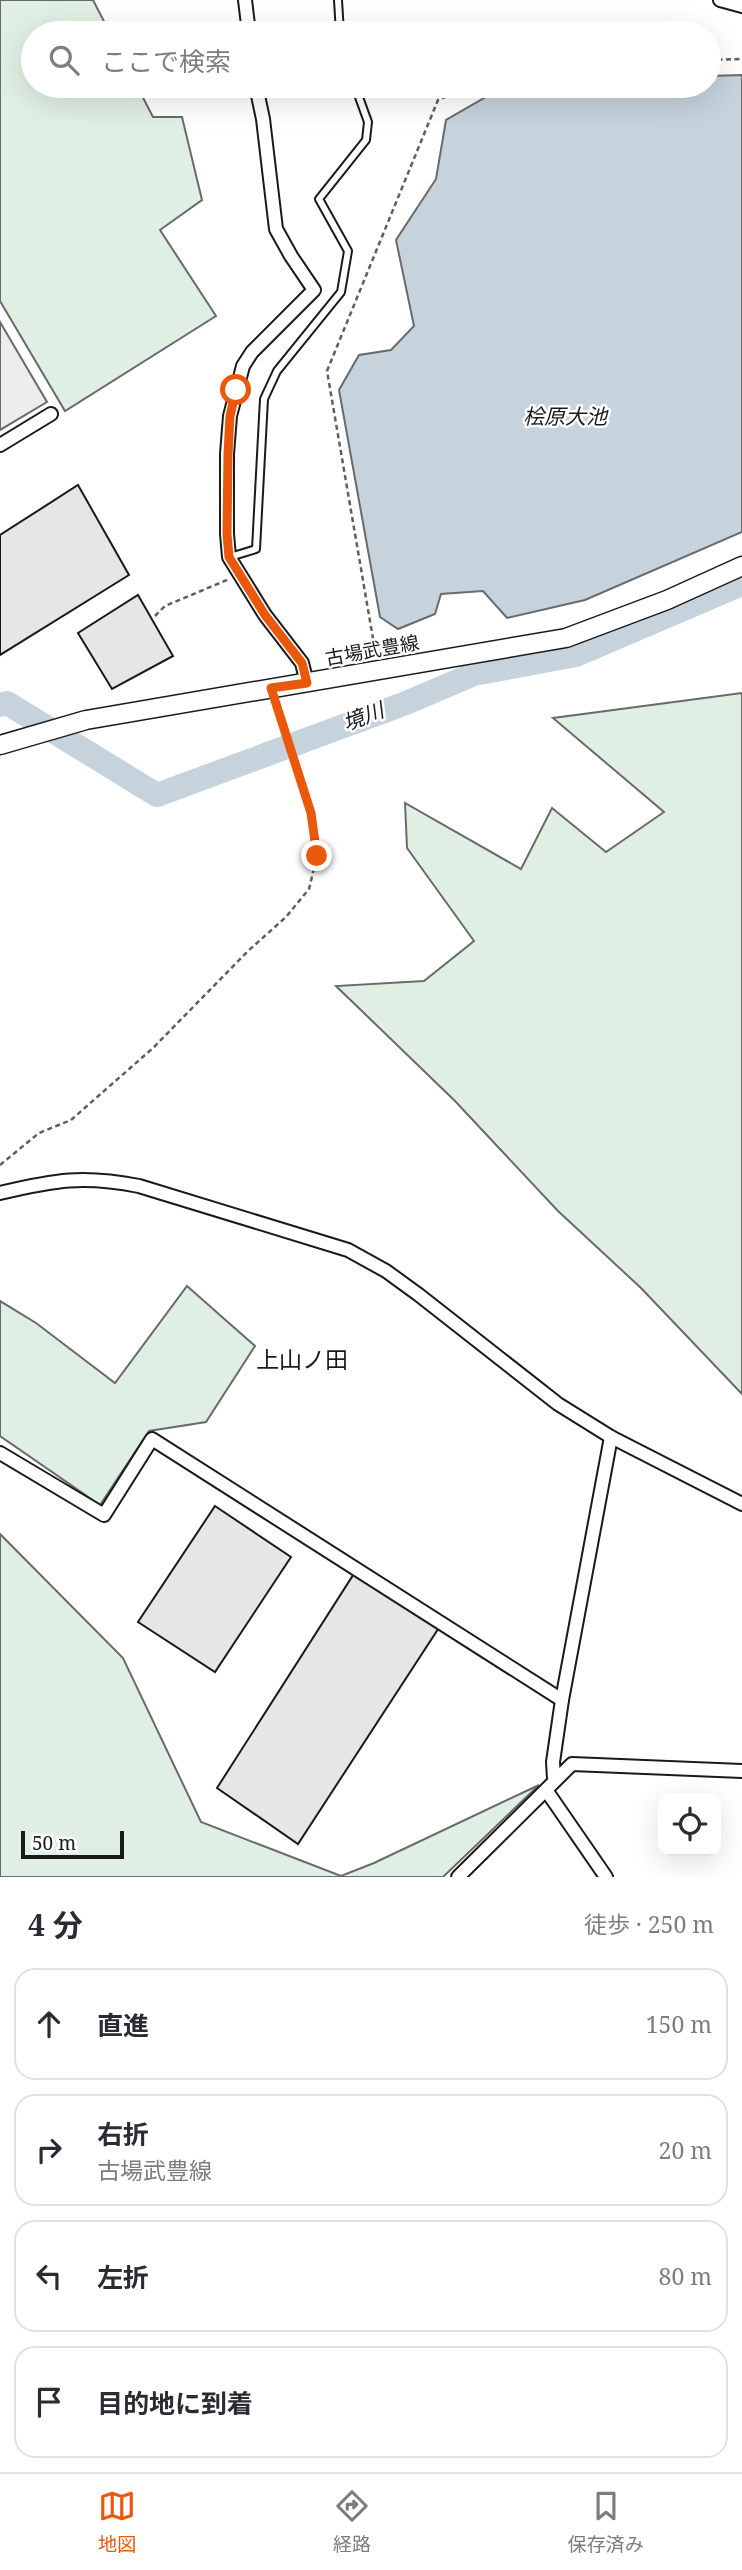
<!DOCTYPE html>
<html lang="ja">
<meta charset="utf-8">
<style>
:root{--surface:#fff;--page:#f7f7f7;--text:#2b2b33;--muted:#7c7c81;--line:#e1e1e2;--accent:#ea580c}
body{margin:0;font-family:"Noto Serif","Noto Sans JP",serif;background:var(--page);color:var(--text)}
.controls{position:absolute;right:21px;bottom:21px;display:grid;overflow:hidden;border-radius:14px;box-shadow:0 7px 28px #0002}
.controls button{width:63px;height:63px;display:grid;place-items:center;padding:0;border:0;border-bottom:2px solid var(--line);background:var(--surface);color:var(--text);font:35px sans-serif}
.scale{position:absolute;left:21px;bottom:18px;width:103px;box-sizing:border-box;padding-left:7px;border:4px solid #1a1a1a;border-top:0;font-size:19px;line-height:24px;white-space:nowrap;color:#1a1a1a;-webkit-text-stroke:5px #fff;paint-order:stroke}
.stop{position:absolute;width:21px;height:21px;margin:-16px;border:5px solid #ea580c;border-radius:50%;background:#fff}
.stop.end{background:#ea580c;border-color:#fff;box-shadow:0 2px 7px #0008}
.list{margin:0;padding:0;list-style:none}
h2{display:flex;justify-content:space-between;align-items:center;height:91px;margin:0;padding:0 28px;font-size:30px}
h2 small{font-size:23px;font-weight:400;color:var(--muted)}
.list li{display:grid;grid-template-columns:46px 1fr auto;gap:21px;align-items:center;box-sizing:border-box;height:112px;margin:0 14px 14px;padding:0 14px;border:2px solid var(--line);border-radius:21px}
.list b{display:block;font-size:26px;white-space:nowrap}
.list p{margin:0;font-size:23px;white-space:nowrap;color:var(--muted)}
.list em{font-size:23px;font-style:normal;color:var(--muted)}
.icon{flex:none;width:38px;height:38px;fill:none;stroke:currentColor;stroke-width:2;stroke-linecap:round;stroke-linejoin:round}
.map{position:relative;flex:none;width:742px;height:1877px;overflow:hidden}
.search{position:absolute;background:var(--surface);box-shadow:0 7px 28px #0002;left:21px;right:21px;top:21px;height:77px;display:flex;align-items:center;gap:18px;box-sizing:border-box;padding:0 24px;border-radius:38px;color:var(--muted);font-size:26px}
.sheet{height:595px;background:var(--surface)}
nav{display:flex;justify-content:space-around;align-items:center;box-sizing:border-box;height:98px;border-top:2px solid var(--line);background:var(--surface);font-size:19px;color:var(--muted)}
nav a{display:grid;justify-items:center;gap:4px}
nav .on{color:var(--accent)}
.map>svg:first-child{display:block}
</style>
<div class="map">
<svg width="742" height="1877" viewBox="0 0 742 1877">
<rect width="100%" height="100%" fill="#fff"/>
<g fill="#e0efe3" stroke="#6a6a6a" stroke-width="2">
<polygon points="0,0 93,0 110,33 33,33 33,86 137,86 153,117 182,117 202,200 160,230 216,316 65,411 0,301"/>
<polygon points="742,693 742,1394 641,1288 558,1211 455,1101 336,986 424,981 474,941 407,848 405,803 521,869 552,808 606,852 664,812 553,718"/>
<polygon points="187,1286 255,1346 206,1422 149,1431 100,1505 0,1436 0,1301 36,1323 115,1383"/>
<polygon points="0,1534 123,1658 201,1822 341,1876 374,1863 539,1785 443,1877 0,1877"/>
</g>
<polygon fill="#ededed" stroke="#6a6a6a" stroke-width="2" points="0,322 47,402 0,430"/>
<polygon fill="#c6d2dc" stroke="#6a6a6a" stroke-width="2" points="742,75 742,532 585,600 507,618 483,591 441,594 435,614 398,629 380,617 339,390 359,355 391,350 414,326 396,240 436,179 446,120 505,86 709,86 709,76"/>
<g fill="none" stroke-linecap="round" stroke-linejoin="round">
<polyline stroke="#c6d2dc" stroke-width="24" points="0,705 7,703 157,795 406,703 474,674 576,655 742,584"/>
</g>
<g fill="#e6e6e6" stroke="#1a1a1a" stroke-width="2">
<polygon points="78,485 129,575 0,655 0,535"/>
<polygon points="138,595 173,656 112,689 78,633"/>
<polygon points="215,1506 291,1557 215,1672 138,1622"/>
<polygon points="357,1569 442,1623 298,1844 217,1788"/>
</g>
<g fill="none" stroke-linecap="round" stroke-linejoin="round">
<g stroke="#1a1a1a" stroke-width="10">
<g id="lane">
<polyline points="338,0 340,33"/>
<polyline points="230,557 256,549 264,399 277,371 341,292 348,251 319,199 366,140 368,122 355,86"/>
</g>
</g>
<g stroke="#1a1a1a" stroke-width="16">
<g id="street">
<polyline points="245,0 249,33"/>
<polyline points="720,0 742,6"/>
<polyline points="256,86 263,119 276,229 291,256 314,290 252,352 243,366 230,416 227,454 227,534 229,557 265,615 302,663 307,683"/>
<polyline points="0,445 51,414"/>
<path d="M0,1193c55,-13 83,-18 139,-7l209,64 38,21 33,24 139,109 53,33 131,67"/>
<polyline points="0,1453 104,1515 152,1439 562,1700"/>
<polyline points="554,1779 553,1762 562,1700 611,1437"/>
<polyline points="546,1790 606,1877"/>
<polyline points="458,1877 572,1764 742,1771"/>
</g>
</g>
<g stroke="#1a1a1a" stroke-width="21">
<polyline id="secondary" points="0,745 86,720 566,638 667,600 742,566"/>
</g>
<g stroke="#5f5f5f" stroke-width="2.5" stroke-dasharray="5 3.5" stroke-linecap="butt">
<polyline points="709,60 742,59"/>
<polyline points="155,616 165,606 227,580"/>
<polyline points="376,656 327,371 438,100 472,86"/>
<polyline points="0,1165 39,1133 71,1120 153,1048 248,951 286,917 309,889 317,856 311,813 276,704"/>
</g>
<use href="#lane" stroke="#fff" stroke-width="6"/>
<use href="#street" stroke="#fff" stroke-width="12"/>
<use href="#secondary" stroke="#fff" stroke-width="18"/>
</g>
<g fill="none" stroke-linecap="round" stroke-linejoin="round">
<polyline stroke="#ea580c" stroke-width="9" points="236,390 230,416 228,454 227,534 229,557 265,615 302,663 307,683 271,688 311,813 317,856"/>
</g>
<g text-anchor="middle" dominant-baseline="central" stroke-width="5" stroke-linejoin="round" paint-order="stroke">
<g font-size="19" fill="#1a1a1a" stroke="#fff">
<text transform="translate(372 650) rotate(-10)">古場武豊線</text>
</g>
<g font-size="21" font-style="italic" fill="#1a1a1a" stroke="#fff">
<text x="565" y="416">桧原大池</text>
<text transform="translate(363 716) rotate(-21)">境川</text>
</g>
<g font-size="23" fill="#1a1a1a" stroke="#fff">
<text x="302" y="1359">上山ノ田</text>
</g>
</g>
</svg>
<div class="controls">
<button><svg class="icon" aria-label="locate" viewBox="0 0 24 24"><circle cx="12" cy="12" r="6"/><path d="M12 2v4M12 18v4M2 12h4M18 12h4"/></svg></button>
</div>
<div class="scale">50 m</div>
<div class="stop" style="left:236px;top:390px"></div>
<div class="stop end" style="left:317px;top:856px"></div>
<div class="search"><svg class="icon" aria-label="search" viewBox="0 0 24 24"><circle cx="10" cy="10" r="6"/><path d="M15 15l6 6"/></svg>ここで検索</div>
</div>
<section class="sheet">
<h2>4 分<small>徒歩 · 250 m</small></h2>
<ul class="list">
<li><svg class="icon" aria-label="ahead" viewBox="0 0 24 24"><path d="M12 20V5M6 11l6-6 6 6"/></svg><div><b>直進</b></div><em>150 m</em></li>
<li><svg class="icon" aria-label="right" viewBox="0 0 24 24"><path d="M7 20v-9h11M14 6l5 5-5 5"/></svg><div><b>右折</b><p>古場武豊線</p></div><em>20 m</em></li>
<li><svg class="icon" aria-label="left" viewBox="0 0 24 24"><path d="M17 20v-9H6M10 6l-5 5 5 5"/></svg><div><b>左折</b></div><em>80 m</em></li>
<li><svg class="icon" aria-label="arrive" viewBox="0 0 24 24"><path d="M6 21V4h12l-3 4 3 4H6"/></svg><div><b>目的地に到着</b></div></li>
</ul>
</section>
<nav>
<a class="on"><svg class="icon" aria-label="map" viewBox="0 0 24 24"><path d="M3 6l6-2 6 2 6-2v14l-6 2-6-2-6 2zM9 4v14M15 6v14"/></svg>地図</a>
<a><svg class="icon" aria-label="directions" viewBox="0 0 24 24"><path d="M12 3l9 9-9 9-9-9zM9 14v-3h6M13 9l2 2-2 2"/></svg>経路</a>
<a><svg class="icon" aria-label="saved" viewBox="0 0 24 24"><path d="M7 4h10v16l-5-4-5 4z"/></svg>保存済み</a>
</nav>
